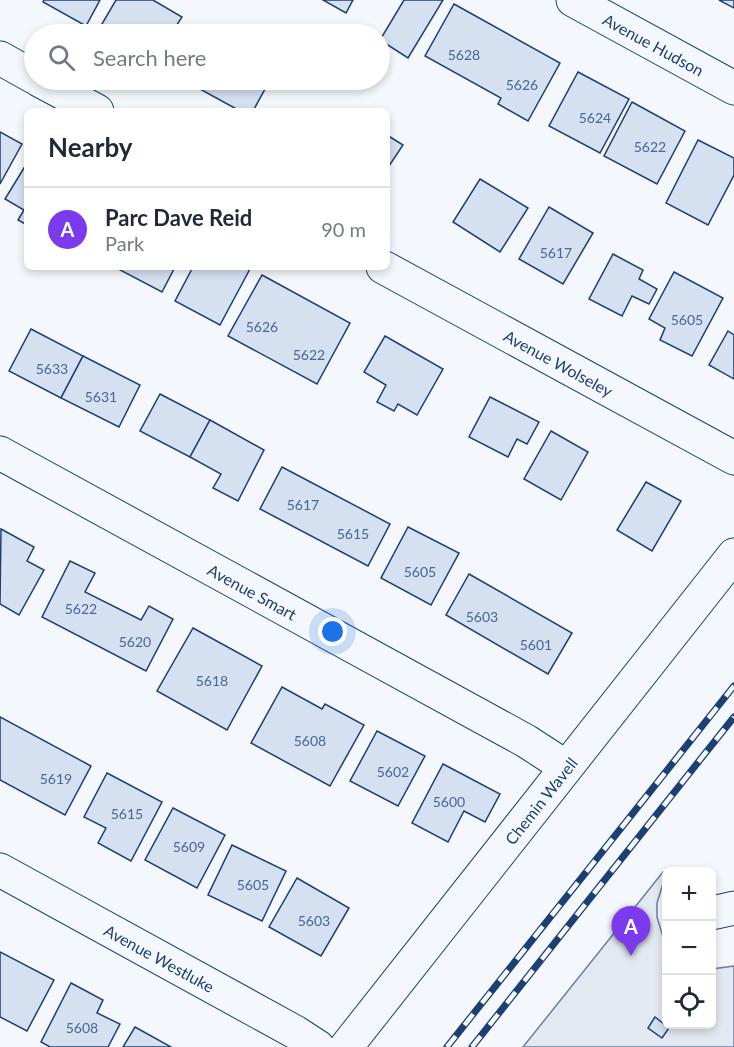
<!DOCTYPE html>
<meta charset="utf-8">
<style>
:root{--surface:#fff;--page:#f6f6f7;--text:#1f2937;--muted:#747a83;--line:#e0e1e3;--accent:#7c3aed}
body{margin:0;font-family:Lato,sans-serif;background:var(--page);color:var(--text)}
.controls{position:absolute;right:18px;bottom:18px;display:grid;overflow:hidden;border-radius:9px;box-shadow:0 3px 9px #0003}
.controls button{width:54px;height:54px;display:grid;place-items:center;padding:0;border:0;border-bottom:2px solid var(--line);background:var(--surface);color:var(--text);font:30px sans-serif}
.you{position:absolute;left:333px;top:632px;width:21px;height:21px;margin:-15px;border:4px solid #fff;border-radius:50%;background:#1a73e8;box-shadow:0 0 0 9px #1a73e833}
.badge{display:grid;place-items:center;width:39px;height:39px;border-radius:50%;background:var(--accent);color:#fff;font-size:20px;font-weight:700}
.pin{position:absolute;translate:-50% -50px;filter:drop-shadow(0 2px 3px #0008)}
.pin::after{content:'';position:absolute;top:32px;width:21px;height:18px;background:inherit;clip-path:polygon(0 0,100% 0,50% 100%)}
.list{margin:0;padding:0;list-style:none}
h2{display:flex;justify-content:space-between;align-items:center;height:78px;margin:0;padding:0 24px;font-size:26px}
h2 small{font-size:20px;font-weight:400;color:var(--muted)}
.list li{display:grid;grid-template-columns:39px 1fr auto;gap:18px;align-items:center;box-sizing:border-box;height:84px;padding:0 24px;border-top:2px solid var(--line)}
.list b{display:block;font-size:22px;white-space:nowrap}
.list p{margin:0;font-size:20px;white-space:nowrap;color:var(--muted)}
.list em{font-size:20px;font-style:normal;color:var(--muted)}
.icon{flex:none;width:33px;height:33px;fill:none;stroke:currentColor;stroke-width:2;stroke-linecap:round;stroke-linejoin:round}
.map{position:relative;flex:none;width:734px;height:1047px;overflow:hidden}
.search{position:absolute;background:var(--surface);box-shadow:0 3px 9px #0003;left:24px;top:24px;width:366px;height:66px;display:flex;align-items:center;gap:15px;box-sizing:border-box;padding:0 21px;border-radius:33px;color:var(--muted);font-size:22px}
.panel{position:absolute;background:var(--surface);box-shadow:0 3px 9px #0003;left:24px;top:108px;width:366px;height:162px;border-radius:9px}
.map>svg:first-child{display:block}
</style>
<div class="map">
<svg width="734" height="1047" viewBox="0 0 734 1047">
<rect width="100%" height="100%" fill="#f4f7fb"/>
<polygon fill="#e3e9f0" stroke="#687fa3" stroke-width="1.5" points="663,872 666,874 657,903 657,917 666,947 666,1024 712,1024 712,969 734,966 734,1047 523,1047"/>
<g fill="#d5e0f0" stroke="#1d3f73" stroke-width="1.5">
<polygon points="44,0 100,0 86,26 43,2"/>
<polygon points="116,0 153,0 182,17 171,34 107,34 99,29"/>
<polygon points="323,0 353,0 346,13"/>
<polygon points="404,0 443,0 408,58 380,40"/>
<polygon points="719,0 734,0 734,8"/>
<polygon points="454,4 560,63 528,121 498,104 501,98 425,56"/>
<polygon points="578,72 629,99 600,153 549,126"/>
<polygon points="203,80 270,80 253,111 240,111 198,88"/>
<polygon points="632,102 685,131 657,184 604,156"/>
<polygon points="0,132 22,144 0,184"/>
<polygon points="387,135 403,145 387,169"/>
<polygon points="698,140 734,158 734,175 708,225 666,203"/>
<polygon points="27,163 27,225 18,220 24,210 5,199"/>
<polygon points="480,179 528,208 500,252 453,222"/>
<polygon points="549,207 593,233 563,284 519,259"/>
<polygon points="613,254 643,270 639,279 657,289 649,304 632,296 622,316 589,299"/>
<polygon points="121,267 175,267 162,292 120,270"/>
<polygon points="193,267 251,267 220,325 175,301"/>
<polygon points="674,272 723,298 692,356 660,340 665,328 649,319"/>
<polygon points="262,275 350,323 317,384 228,336"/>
<polygon points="31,329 83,356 61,398 9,371"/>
<polygon points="728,331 734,335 734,379 709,365"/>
<polygon points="385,336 443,369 417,415 398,404 394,411 377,402 386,385 364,372"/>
<polygon points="83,356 140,385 119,427 61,398"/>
<polygon points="160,394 210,420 190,457 140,431"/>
<polygon points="490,397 539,422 527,444 517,439 508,457 469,437"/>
<polygon points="210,420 264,450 238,501 213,488 221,474 190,457"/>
<polygon points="551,431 588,452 561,500 524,479"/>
<polygon points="282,467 390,524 368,566 260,509"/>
<polygon points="646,482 681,501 652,551 617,530"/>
<polygon points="408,527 459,553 431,605 381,578"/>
<polygon points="1,529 34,547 27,561 44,570 19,615 0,604"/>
<polygon points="70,561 95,573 85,592 141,620 149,606 173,619 146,671 42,617"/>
<polygon points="469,574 572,633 548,674 446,615"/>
<polygon points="193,628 262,666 227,730 157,691"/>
<polygon points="282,687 322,709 325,704 364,725 330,786 251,743"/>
<polygon points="0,717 91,766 65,815 0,780"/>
<polygon points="377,731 425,756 398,806 350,781"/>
<polygon points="443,764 500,794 485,822 464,811 448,842 412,823"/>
<polygon points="107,773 162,802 131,861 98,843 106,828 84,817"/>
<polygon points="173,808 225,835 197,888 145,860"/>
<polygon points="232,845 286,871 262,921 208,895"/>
<polygon points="297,878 349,908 321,956 269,927"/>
<polygon points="0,952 54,980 27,1031 0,1017"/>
<polygon points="71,983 103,1000 97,1013 120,1024 108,1047 50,1047 41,1042"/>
<polygon points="655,1017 669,1028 662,1038 648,1028"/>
<polygon points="135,1027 171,1047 123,1047"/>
</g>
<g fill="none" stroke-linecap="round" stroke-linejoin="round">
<g stroke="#1d3f73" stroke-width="35">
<g id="minor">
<path id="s1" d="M573,0l161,88"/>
<polyline points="0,58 34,77"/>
<polyline points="39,80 97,111"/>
<path id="s2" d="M383,267l351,191"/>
<path id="s3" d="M0,453l526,288 40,26"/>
<path id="s4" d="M0,870l295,162 23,15"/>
<polyline points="712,913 734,908"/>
<path id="s5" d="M346,1047l388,-492"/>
</g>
</g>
<use href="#minor" stroke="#f4f7fb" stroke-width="33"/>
<g stroke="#1d3f73" stroke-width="7">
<g id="rail">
<polyline points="447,1047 734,686"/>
<polyline points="472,1047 734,717"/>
</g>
</g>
<use href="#rail" stroke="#f4f7fb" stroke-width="4.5" stroke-dasharray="14" stroke-linecap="butt"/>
</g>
<g text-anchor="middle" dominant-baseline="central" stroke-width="4.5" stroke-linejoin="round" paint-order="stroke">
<g font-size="14" fill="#4b6792">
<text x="464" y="54">5628</text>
<text x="522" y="84">5626</text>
<text x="595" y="117">5624</text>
<text x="650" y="146">5622</text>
<text x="556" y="252">5617</text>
<text x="687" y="319">5605</text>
<text x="262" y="326">5626</text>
<text x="309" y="354">5622</text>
<text x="52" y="368">5633</text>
<text x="101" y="396">5631</text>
<text x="303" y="504">5617</text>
<text x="353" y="533">5615</text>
<text x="420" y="571">5605</text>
<text x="81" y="608">5622</text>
<text x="482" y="616">5603</text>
<text x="135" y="641">5620</text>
<text x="536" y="644">5601</text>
<text x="212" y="680">5618</text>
<text x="310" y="740">5608</text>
<text x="393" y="771">5602</text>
<text x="56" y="778">5619</text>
<text x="449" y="801">5600</text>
<text x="127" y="813">5615</text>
<text x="189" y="846">5609</text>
<text x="253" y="884">5605</text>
<text x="314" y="920">5603</text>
<text x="82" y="1027">5608</text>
</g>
<g font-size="16" fill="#1d3f73" stroke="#f4f7fb">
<text stroke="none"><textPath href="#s1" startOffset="92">Avenue Hudson</textPath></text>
<text stroke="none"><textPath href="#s2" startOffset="200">Avenue Wolseley</textPath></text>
<text stroke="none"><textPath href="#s3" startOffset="288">Avenue Smart</textPath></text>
<text stroke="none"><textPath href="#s5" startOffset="314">Chemin Wavell</textPath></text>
<text stroke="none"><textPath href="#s4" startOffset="182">Avenue Westluke</textPath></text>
</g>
</g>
</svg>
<div class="controls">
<button>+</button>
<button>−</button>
<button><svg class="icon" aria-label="locate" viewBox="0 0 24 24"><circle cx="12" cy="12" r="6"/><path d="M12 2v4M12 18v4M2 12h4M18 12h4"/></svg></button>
</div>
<div class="you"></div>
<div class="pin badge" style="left:631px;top:956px">A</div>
<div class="search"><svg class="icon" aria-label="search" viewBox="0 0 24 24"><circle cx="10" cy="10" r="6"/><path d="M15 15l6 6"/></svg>Search here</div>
<section class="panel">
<h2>Nearby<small></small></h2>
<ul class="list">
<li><span class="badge">A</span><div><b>Parc Dave Reid</b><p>Park</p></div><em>90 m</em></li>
</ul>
</section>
</div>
